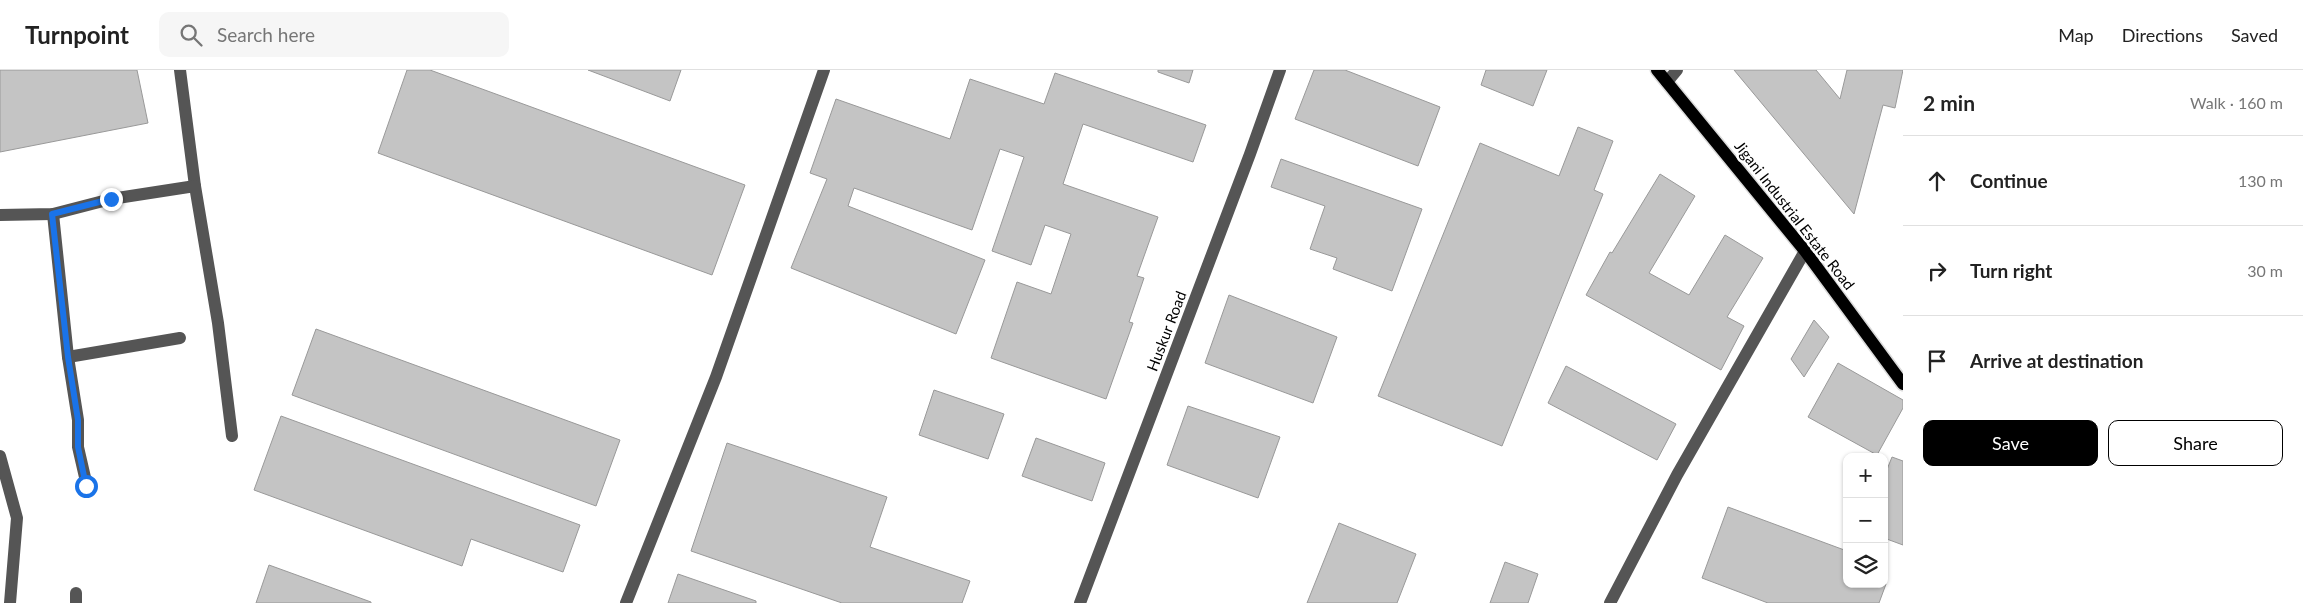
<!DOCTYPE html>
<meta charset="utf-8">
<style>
:root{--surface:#fff;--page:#f6f6f6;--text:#222;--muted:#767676;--line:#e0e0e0;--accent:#000}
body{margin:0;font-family:Lato,sans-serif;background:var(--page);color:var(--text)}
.controls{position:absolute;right:15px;bottom:15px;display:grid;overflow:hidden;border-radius:10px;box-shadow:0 1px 4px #0004}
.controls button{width:45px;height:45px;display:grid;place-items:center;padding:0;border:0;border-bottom:1px solid var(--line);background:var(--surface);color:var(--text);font:25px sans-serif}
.stop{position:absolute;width:15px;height:15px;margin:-11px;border:4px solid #1a73e8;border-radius:50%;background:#fff}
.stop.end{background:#1a73e8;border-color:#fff;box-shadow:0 1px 5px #0008}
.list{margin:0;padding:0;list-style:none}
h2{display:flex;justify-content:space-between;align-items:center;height:65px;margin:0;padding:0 20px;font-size:21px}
h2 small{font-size:16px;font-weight:400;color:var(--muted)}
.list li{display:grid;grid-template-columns:32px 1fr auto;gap:15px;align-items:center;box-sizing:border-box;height:90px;padding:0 20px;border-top:1px solid var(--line)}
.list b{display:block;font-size:19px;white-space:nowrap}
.list em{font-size:16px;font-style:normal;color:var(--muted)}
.actions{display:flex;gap:10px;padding:15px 20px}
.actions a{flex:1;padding:11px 0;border:1px solid var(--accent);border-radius:10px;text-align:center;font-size:18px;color:var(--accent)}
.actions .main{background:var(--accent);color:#fff}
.icon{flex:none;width:28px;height:28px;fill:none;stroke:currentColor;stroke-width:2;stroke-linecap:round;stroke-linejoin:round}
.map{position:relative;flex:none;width:1903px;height:533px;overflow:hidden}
header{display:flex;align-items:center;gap:30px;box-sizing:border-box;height:70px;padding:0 25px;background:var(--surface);border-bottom:1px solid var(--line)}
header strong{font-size:24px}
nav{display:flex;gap:28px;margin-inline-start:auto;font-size:18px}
.search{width:350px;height:45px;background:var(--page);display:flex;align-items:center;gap:12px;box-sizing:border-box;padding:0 18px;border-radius:10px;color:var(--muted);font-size:19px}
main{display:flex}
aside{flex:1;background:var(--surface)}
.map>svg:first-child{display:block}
</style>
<header>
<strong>Turnpoint</strong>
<div class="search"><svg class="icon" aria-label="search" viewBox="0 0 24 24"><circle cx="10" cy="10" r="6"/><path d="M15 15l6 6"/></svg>Search here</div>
<nav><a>Map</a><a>Directions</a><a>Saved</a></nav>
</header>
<main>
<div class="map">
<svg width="1903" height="533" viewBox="0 0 1903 533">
<rect width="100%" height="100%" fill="#fff"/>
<g fill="#c4c4c4" stroke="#999">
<polygon points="0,0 137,0 148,53 0,82"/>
<polygon points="407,0 430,0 745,115 712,205 378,83"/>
<polygon points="588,0 681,0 670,31"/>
<polygon points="1158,0 1193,0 1189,13 1158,2"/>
<polygon points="1314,0 1345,0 1440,37 1418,96 1295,49"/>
<polygon points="1486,0 1547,0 1533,36 1481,15"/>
<polygon points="1734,0 1816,0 1840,29 1847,0 1903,0 1895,38 1883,35 1854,144"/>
<polygon points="1055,3 1206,55 1193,92 1083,54 1063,114 1158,147 1137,206 1144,208 1129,252 1133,253 1106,329 991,288 1017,212 1051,224 1071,164 1045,155 1031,195 992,181 1024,87 1000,79 972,160 854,118 848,136 985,190 956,264 791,198 827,109 810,103 836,29 950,69 970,9 1044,34"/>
<polygon points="1578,57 1613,71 1594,120 1603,124 1502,376 1378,326 1480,73 1559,106"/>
<polygon points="1281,89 1422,139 1392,221 1333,199 1337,188 1310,179 1325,136 1271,117"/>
<polygon points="1660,104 1695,126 1649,203 1689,225 1725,165 1763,188 1727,247 1744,256 1721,300 1586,225 1610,182 1612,183"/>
<polygon points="1229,225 1337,267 1313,333 1205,293"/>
<polygon points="1814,250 1829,267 1804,307 1791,289"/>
<polygon points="316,259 620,370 596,436 292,325"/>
<polygon points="1838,293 1903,330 1903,338 1877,385 1808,347"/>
<polygon points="1566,296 1676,354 1657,390 1548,333"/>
<polygon points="934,320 1004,344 988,389 919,365"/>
<polygon points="1188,336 1280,367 1258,428 1167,395"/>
<polygon points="281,346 580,455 563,502 471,469 462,496 254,420"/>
<polygon points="1036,368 1105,393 1092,431 1022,406"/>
<polygon points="727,373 887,427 870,477 970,511 962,533 842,533 691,481"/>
<polygon points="1892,387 1903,391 1903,475 1884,468 1884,407"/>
<polygon points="1728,437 1847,481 1847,514 1886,514 1879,533 1768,533 1702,508"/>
<polygon points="1339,453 1416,484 1397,533 1307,533"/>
<polygon points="1505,492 1538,504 1528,533 1490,533"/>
<polygon points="269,495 371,532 371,533 256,533"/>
<polygon points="678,504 756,531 756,533 668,533"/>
</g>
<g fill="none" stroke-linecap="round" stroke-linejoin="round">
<g stroke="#dbdbdb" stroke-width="15">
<polyline id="major" points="1657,0 1805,181 1903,314"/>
</g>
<g stroke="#555" stroke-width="12">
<polyline points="180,0 195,116"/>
<polyline points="1667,12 1677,0"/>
<polyline points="53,144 68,287 78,350 78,377 87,416"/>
<polyline points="0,145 53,144 111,129 195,116 218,253 232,366"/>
<polyline points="68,287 180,268"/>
<polyline points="0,386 17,448 10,533"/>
<polyline points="76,523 76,533"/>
<polyline points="626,533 716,307 824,0"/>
<polyline points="1080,533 1250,84 1280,0"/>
<polyline points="1610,533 1677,405 1805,181"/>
</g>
<use href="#major" stroke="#000" stroke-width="12"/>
</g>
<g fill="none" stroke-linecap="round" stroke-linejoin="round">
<polyline stroke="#1a73e8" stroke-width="6" points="86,416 78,377 78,350 68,287 52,144 111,129"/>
</g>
<g text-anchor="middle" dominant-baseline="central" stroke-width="5" stroke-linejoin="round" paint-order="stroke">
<g font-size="15" fill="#000" stroke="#fff">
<text transform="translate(1795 145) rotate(52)">Jigani Industrial Estate Road</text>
<text transform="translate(1166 261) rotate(-69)">Huskur Road</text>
</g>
</g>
</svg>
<div class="controls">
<button>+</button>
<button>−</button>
<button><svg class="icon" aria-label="layers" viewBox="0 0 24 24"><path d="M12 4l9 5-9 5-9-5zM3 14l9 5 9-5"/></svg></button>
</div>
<div class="stop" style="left:86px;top:416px"></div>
<div class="stop end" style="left:111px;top:129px"></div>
</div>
<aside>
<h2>2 min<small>Walk · 160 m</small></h2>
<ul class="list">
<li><svg class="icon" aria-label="ahead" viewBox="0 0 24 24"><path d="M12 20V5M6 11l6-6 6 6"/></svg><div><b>Continue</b></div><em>130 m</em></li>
<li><svg class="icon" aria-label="right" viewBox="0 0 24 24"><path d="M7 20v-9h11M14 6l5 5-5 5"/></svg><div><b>Turn right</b></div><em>30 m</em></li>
<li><svg class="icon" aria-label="arrive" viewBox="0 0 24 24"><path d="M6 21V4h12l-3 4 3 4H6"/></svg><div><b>Arrive at destination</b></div></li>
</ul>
<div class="actions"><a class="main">Save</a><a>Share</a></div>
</aside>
</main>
